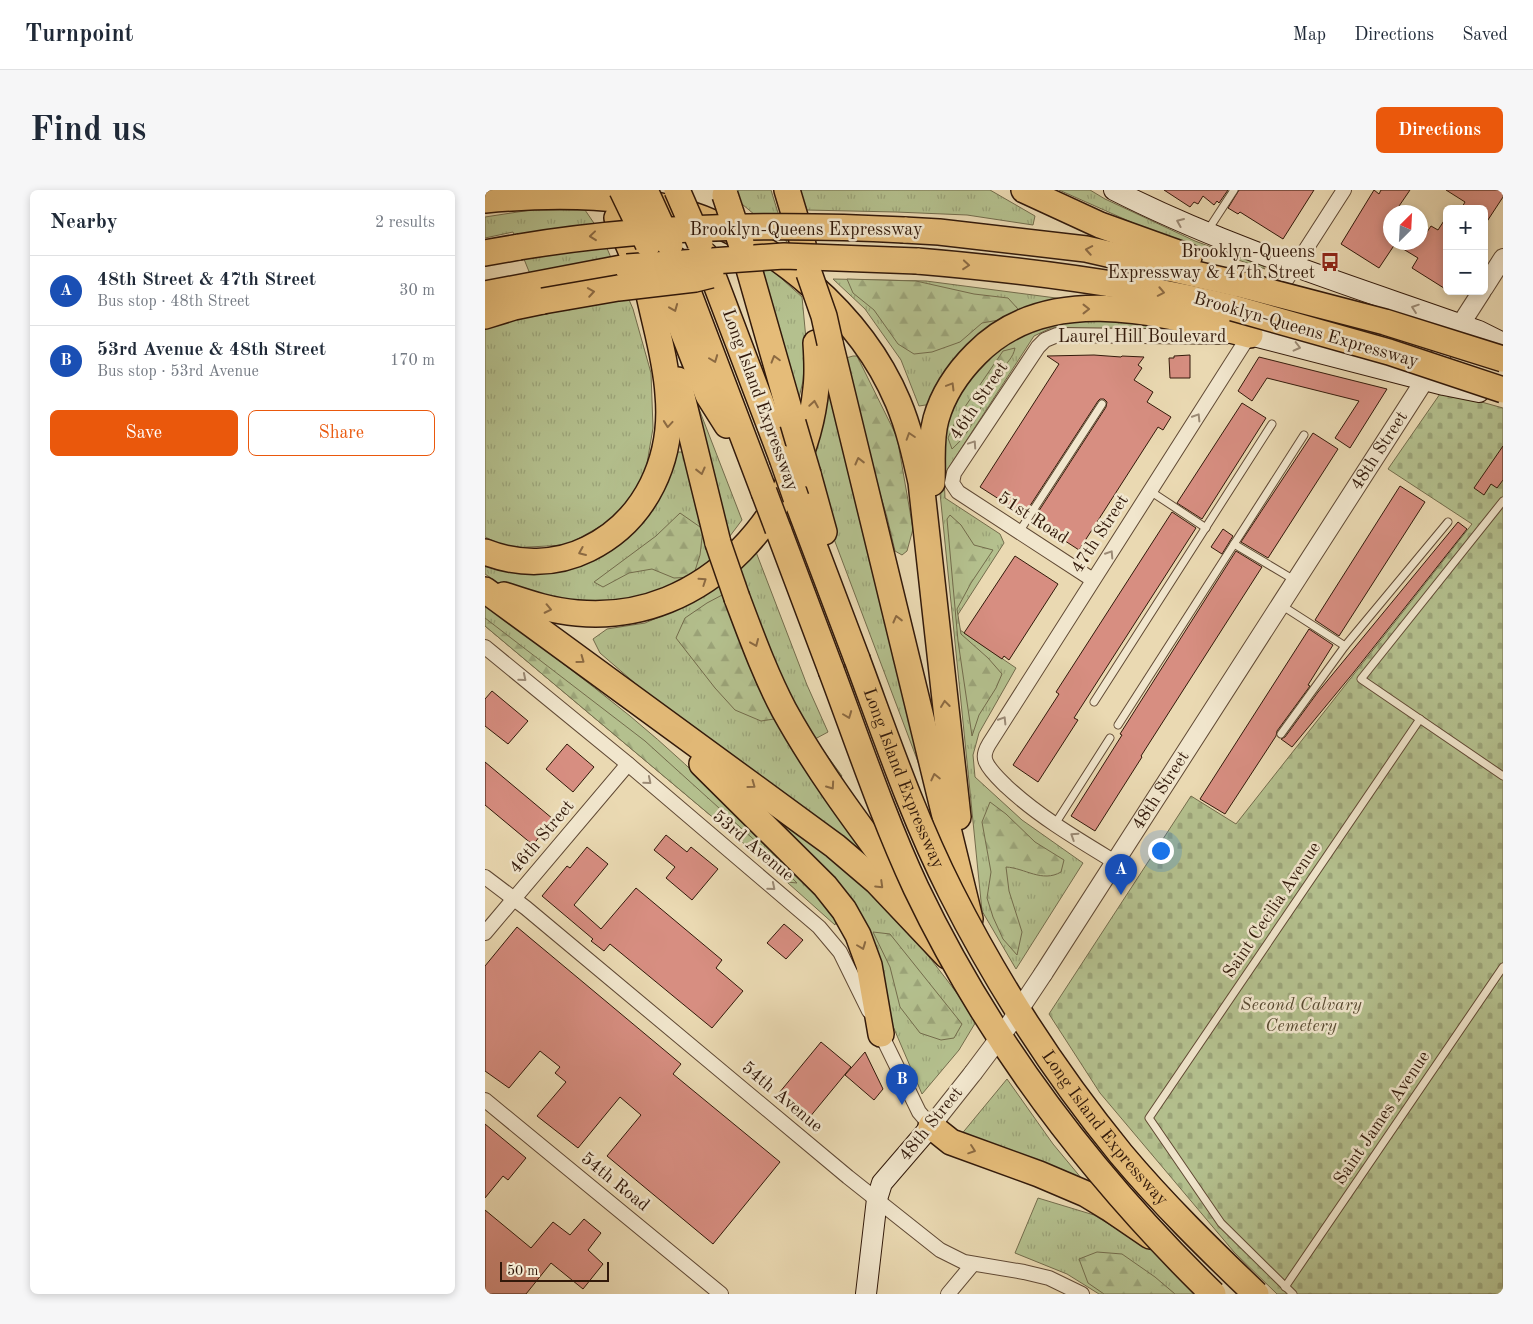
<!DOCTYPE html>
<meta charset="utf-8">
<style>
:root{--surface:#fff;--page:#f6f6f7;--text:#1f2937;--muted:#747a83;--line:#e0e1e3;--accent:#ea580c}
body{margin:0;font-family:"Old Standard TT",serif;background:var(--page);color:var(--text)}
.controls{position:absolute;right:15px;top:15px;display:grid;overflow:hidden;border-radius:8px;box-shadow:0 2px 8px #0003}
.controls button{width:45px;height:45px;display:grid;place-items:center;padding:0;border:0;border-bottom:1px solid var(--line);background:var(--surface);color:var(--text);font:25px sans-serif}
.compass{position:absolute;left:898px;top:15px;width:45px;height:45px;border-radius:50%;background:var(--surface);box-shadow:0 2px 8px #0003;rotate:24deg}
.scale{position:absolute;left:15px;bottom:12px;width:109px;box-sizing:border-box;padding-left:5px;border:2px solid #32190a;border-top:0;font-size:14px;line-height:18px;white-space:nowrap;color:#32190a;-webkit-text-stroke:4px #f1e6cd;paint-order:stroke}
.you{position:absolute;left:675px;top:660px;width:18px;height:18px;margin:-12px;border:4px solid #fff;border-radius:50%;background:#1a73e8;box-shadow:0 0 0 8px #1a73e833}
.badge{display:grid;place-items:center;width:32px;height:32px;border-radius:50%;background:var(--accent);color:#fff;font-size:16px;font-weight:700}
.pin{position:absolute;translate:-50% -41px;filter:drop-shadow(0 1px 2px #0008)}
.pin::after{content:'';position:absolute;top:26px;width:18px;height:15px;background:inherit;clip-path:polygon(0 0,100% 0,50% 100%)}
.list{margin:0;padding:0;list-style:none}
h2{display:flex;justify-content:space-between;align-items:center;height:65px;margin:0;padding:0 20px;font-size:21px}
h2 small{font-size:16px;font-weight:400;color:var(--muted)}
.list li{display:grid;grid-template-columns:32px 1fr auto;gap:15px;align-items:center;box-sizing:border-box;height:70px;padding:0 20px;border-top:1px solid var(--line)}
.list b{display:block;font-size:19px;white-space:nowrap}
.list p{margin:0;font-size:16px;white-space:nowrap;color:var(--muted)}
.list em{font-size:16px;font-style:normal;color:var(--muted)}
.actions{display:flex;gap:10px;padding:15px 20px}
.actions a{flex:1;padding:11px 0;border:1px solid var(--accent);border-radius:8px;text-align:center;font-size:18px;color:var(--accent)}
.actions .main{background:var(--accent);color:#fff}
.map{position:relative;flex:none;width:1018px;height:1104px;overflow:hidden;border-radius:8px}
header{display:flex;align-items:center;gap:30px;box-sizing:border-box;height:70px;padding:0 25px;background:var(--surface);border-bottom:1px solid var(--line)}
header strong{font-size:24px}
nav{display:flex;gap:28px;margin-inline-start:auto;font-size:18px}
.intro{display:flex;align-items:center;justify-content:space-between;box-sizing:border-box;height:120px;padding:0 30px}
h1{margin:0;font-size:35px}
.button{padding:12px 22px;border-radius:8px;background:var(--accent);color:#fff;font-size:18px;font-weight:700}
main{display:flex;gap:30px;padding:0 30px}
aside{flex:1;background:var(--surface);border-radius:8px;box-shadow:0 2px 8px #0003}
.map>svg:first-child{display:block}
</style>
<header>
<strong>Turnpoint</strong>
<nav><a>Map</a><a>Directions</a><a>Saved</a></nav>
</header>
<div class="intro"><h1>Find us</h1><a class="button">Directions</a></div>
<main>
<aside>
<h2>Nearby<small>2 results</small></h2>
<ul class="list">
<li><span class="badge" style="background:#1a4fb4">A</span><div><b>48th Street &amp; 47th Street</b><p>Bus stop · 48th Street</p></div><em>30 m</em></li>
<li><span class="badge" style="background:#1a4fb4">B</span><div><b>53rd Avenue &amp; 48th Street</b><p>Bus stop · 53rd Avenue</p></div><em>170 m</em></li>
</ul>
<div class="actions"><a class="main">Save</a><a>Share</a></div>
</aside>
<div class="map">
<svg width="1018" height="1104" viewBox="0 0 1018 1104">
<defs>
<pattern id="grass-tufts" width="24" height="20" patternUnits="userSpaceOnUse" patternTransform="scale(1.25)"><rect width="24" height="20" fill="#b4c08e"/><path d="M3 7l-1-3M5 7V3M7 7l1-3M15 17l-1-3M17 17v-4M19 17l1-3" fill="none" stroke="#9ba479"/></pattern>
<pattern id="forest-firs" width="22" height="20" patternUnits="userSpaceOnUse" patternTransform="scale(1.25)"><rect width="22" height="20" fill="#b4c08e"/><path d="M5 1l3.5 6h-7zM16 11l3.5 6h-7z" fill="#9ba479"/></pattern>
<pattern id="cemetery-stones" width="16" height="16" patternUnits="userSpaceOnUse" patternTransform="scale(1.25)"><rect width="16" height="16" fill="#b4c08e"/><path d="M2 7V4a2 2 0 0 1 4 0v3zM10 15v-3a2 2 0 0 1 4 0v3z" fill="#9ba479"/></pattern>
</defs>
<rect width="100%" height="100%" fill="#ead9b2"/>
<filter id="stains"><feTurbulence type="fractalNoise" baseFrequency=".004" numOctaves="4"/><feColorMatrix values="0 0 0 0 .2 0 0 0 0 .09 0 0 0 0 .02 0 0 0 .5 -.17"/></filter>
<radialGradient id="worn" r=".72"><stop offset=".6" stop-color="#630" stop-opacity="0"/><stop offset="1" stop-color="#630" stop-opacity=".3"/></radialGradient>
<g fill="url(#grass-tufts)" stroke="#736c4c">
<polygon points="248,0 286,0 302,52 251,9"/>
<polygon points="313,0 505,0 550,26 548,35 482,25 411,22 321,20"/>
<polygon points="574,0 605,0 620,9 710,51 778,76 780,79 664,40"/>
<polygon points="46,20 100,20 115,42 148,119 166,183 168,238 159,291 130,328 82,355 24,358 0,347 0,137 58,116 28,42 0,48 0,27"/>
<polygon points="262,62 288,81 317,107 321,149 318,191 311,220"/>
<polygon points="348,89 441,91 594,111 521,131 447,214 434,216 416,170 380,119"/>
<polygon points="594,127 681,136 688,140 566,138 549,146 459,285 460,308 515,344 519,353 472,426 475,440 531,478 494,543 488,565 490,587 537,630 598,673 531,779 497,721 453,283 455,246 481,188 535,142"/>
<polygon points="196,167 209,206 257,330 242,350 227,304"/>
<polygon points="339,179 453,625 346,341 324,264"/>
<polygon points="190,262 200,262 231,376 186,404 123,418 31,405 0,384 0,369 86,377"/>
<polygon points="271,362 322,495 343,542 330,549 357,586 353,591 323,548 250,383"/>
<polygon points="236,395 393,674 392,683 216,550 115,463 108,449 122,439 160,433 198,417"/>
<path d="M0,416c49,35 98,72 145,110 74,61 141,132 207,202l-2,7 -94,-84 -256,-215z"/>
<path d="M293,633c12,6 27,11 38,19 65,48 113,114 161,178l-18,30 -37,44 -33,-77 -14,-65z"/>
<polygon points="522,889 568,954 607,1001 475,946"/>
<polygon points="553,1008 609,1025 687,1073 717,1104 614,1104 582,1084 530,1063"/>
</g>
<g fill="url(#forest-firs)" stroke="#736c4c">
<polygon points="362,89 431,91 489,104 523,108 533,119 525,128 497,133 475,152 447,162 429,164 413,154 389,120 368,103"/>
<path d="M530,158c-2,10 -8,14 -14,23 -17,24 -26,59 -49,78l-4,-11 8,-18 47,-69z"/>
<polygon points="368,166 372,166 412,247 428,339 422,361 417,365 410,361 402,327 365,203 361,168"/>
<polygon points="195,323 218,339 215,365 208,387 189,388 167,379 144,383 118,397 109,392 171,346"/>
<polygon points="465,325 476,335 489,355 508,360 486,393 472,419 476,444 503,468 517,484 511,498 494,525 487,546 473,451 462,329"/>
<polygon points="239,404 291,521 289,529 276,531 250,520 230,498 191,448 200,428 222,413"/>
<polygon points="0,428 160,551 276,656 312,693 302,692 256,651 0,436"/>
<path d="M505,612l16,12 29,28 29,18 -3,12c-19,11 -36,-4 -55,-5l3,24 13,41 -5,23 -14,-16 -10,-22 -6,-19 4,-26 -9,-50z"/>
<polygon points="388,742 405,744 477,834 469,848 456,850 435,843 415,817 405,777"/>
<polygon points="612,1062 637,1064 670,1087 690,1104 619,1104 603,1093 594,1069"/>
</g>
<polygon fill="url(#cemetery-stones)" stroke="#736c4c" points="957,201 1018,218 1018,1104 792,1104 749,1062 615,903 564,824 706,606 751,634 987,334 903,279"/>
<g fill="#d78e81" stroke="#32190a">
<polygon points="679,0 743,0 734,13 732,11 729,15 718,6 713,14 709,12 705,17"/>
<polygon points="754,0 829,0 798,49 755,22 753,24 743,18"/>
<polygon points="889,0 894,4 896,0 925,0 910,22 906,22 906,30 901,36 906,39 906,52 932,52 934,54 946,36 953,40 962,26 962,100 927,78 933,68 910,54 894,78 856,54"/>
<polygon points="961,0 1018,0 1018,7 999,36 999,19 976,19 980,12"/>
<polygon points="609,165 636,167 637,166 659,167 653,175 657,178 649,190 668,202 662,212 686,227 678,240 673,237 594,360 548,330 621,217 622,212 619,209 615,209 613,211 539,325 495,297 574,174 562,166"/>
<polygon points="705,165 705,188 685,188 684,168 689,168 689,166"/>
<polygon points="774,167 902,199 865,258 850,248 874,211 782,188 767,211 753,201"/>
<polygon points="757,213 781,228 717,329 692,313"/>
<polygon points="828,243 853,259 783,368 756,352"/>
<polygon points="1018,256 1018,290 1012,298 1006,294 999,305 989,298"/>
<polygon points="915,296 940,312 854,446 830,430"/>
<polygon points="687,322 711,338 589,528 593,530 553,592 528,575 574,504 571,502"/>
<polygon points="973,332 982,339 869,482 807,557 796,549 800,547 833,502"/>
<polygon points="738,339 748,346 737,364 726,357"/>
<polygon points="751,361 777,377 656,566 657,567 610,641 586,626 637,545 635,544"/>
<polygon points="530,366 573,394 524,470 519,466 517,469 479,443"/>
<polygon points="824,439 848,455 823,495 825,496 792,541 791,546 740,624 715,609"/>
<polygon points="7,501 43,531 23,554 0,536 0,509"/>
<polygon points="82,554 109,577 88,602 61,579"/>
<polygon points="0,572 68,629 48,655 0,615"/>
<polygon points="181,645 202,662 206,657 233,679 207,710 181,688 190,677 169,660"/>
<polygon points="102,657 123,674 89,715 116,739 151,698 237,770 231,778 258,801 227,838 125,754 119,761 106,751 108,749 57,706 82,676 85,678"/>
<polygon points="299,734 318,750 301,769 282,753"/>
<polygon points="32,737 196,874 188,884 295,972 228,1054 122,966 156,925 135,907 93,958 52,926 81,892 70,883 75,877 55,861 24,898 0,881 0,776"/>
<polygon points="336,852 366,877 324,928 294,903"/>
<polygon points="380,862 398,899 389,910 360,885"/>
<polygon points="0,934 41,968 23,990 18,986 0,1008"/>
<polygon points="0,1020 46,1058 68,1032 85,1045 99,1029 116,1043 103,1060 118,1074 98,1099 66,1073 41,1104 0,1104"/>
</g>
<g fill="none" stroke-linecap="round" stroke-linejoin="round">
<g stroke="#604934" stroke-width="9">
<g id="service">
<polyline points="723,40 749,0"/>
<polyline points="665,301 721,338"/>
<polyline points="1018,311 876,489 1018,586"/>
<polyline points="534,342 617,214"/>
<polyline points="749,354 811,391"/>
<polyline points="796,415 860,456 963,332"/>
<polyline points="609,512 787,234"/>
<polyline points="633,535 819,245"/>
<polyline points="796,544 860,456"/>
<polyline points="570,634 625,548"/>
<polyline points="800,1097 1018,777"/>
<polyline points="808,1104 736,1033 664,928 935,529"/>
</g>
</g>
<g stroke="#604934" stroke-width="16">
<g id="minor">
<polyline points="789,109 859,0"/>
<polyline points="608,390 473,302 467,293 469,283 553,157 560,150 572,145 740,147"/>
<polyline points="0,457 143,574 334,737 355,762 384,821"/>
<path d="M630,672c-38,-23 -77,-46 -109,-76 -7,-7 -16,-15 -20,-24 -3,-6 0,-13 3,-18l263,-413"/>
<polyline points="0,687 41,718 363,987 455,1060 479,1072 539,1082 564,1088 597,1104"/>
<polyline points="0,743 143,574"/>
<polyline points="394,840 434,922 446,936"/>
<polyline points="0,910 236,1104"/>
<polyline points="463,1104 488,1074"/>
</g>
</g>
<g stroke="#604934" stroke-width="20">
<g id="tertiary">
<polyline points="999,98 1018,68"/>
<path id="s1" d="M558,784l439,-683"/>
<polyline points="446,936 488,883"/>
</g>
</g>
<g stroke="#32190a" stroke-width="22">
<g id="secondary">
<path d="M629,0c116,59 242,97 365,141l24,12"/>
<polyline points="765,145 959,195 994,202"/>
<polyline points="381,1104 392,1009 397,993 446,936"/>
</g>
</g>
<g stroke="#32190a" stroke-width="28">
<g id="motorway">
<polyline points="302,0 317,50 324,83"/>
<polyline points="539,0 615,35 704,67"/>
<path d="M0,10c64,-6 136,-7 199,12 90,29 177,102 214,190 11,26 17,53 23,80l37,335"/>
<polyline points="132,28 161,96"/>
<polyline points="419,40 454,42 601,59 754,94"/>
<polyline points="258,58 308,233"/>
<polyline points="0,63 34,57"/>
<polyline points="220,65 297,268"/>
<polyline points="191,70 279,302"/>
<path d="M432,71c107,9 212,22 316,47"/>
<polyline points="171,73 223,205 242,235"/>
<polyline points="0,104 142,77"/>
<polyline points="0,126 29,117 58,111"/>
<polyline points="345,153 485,729"/>
<polyline points="193,190 233,353"/>
<polyline points="323,284 339,342"/>
<path d="M447,293c1,-22 -2,-43 4,-64 7,-25 22,-47 40,-65 72,-74 186,-41 274,-19"/>
<polyline points="311,308 372,469"/>
<polyline points="293,339 346,480"/>
<path d="M0,362c33,13 71,13 103,-3 59,-29 86,-91 80,-155 -2,-35 -13,-69 -20,-104"/>
<polyline points="0,400 350,656 391,691 462,766"/>
<path d="M19,405c24,8 47,16 73,18 130,12 227,-104 239,-225 2,-15 1,-30 0,-45"/>
<path d="M252,408c14,37 28,76 47,112 38,69 87,131 133,194"/>
<polyline points="217,574 340,696 359,720 373,745 384,775 396,844"/>
<polyline points="446,936 466,952 554,984 601,1004 624,1018 665,1046"/>
</g>
</g>
<use href="#service" stroke="#f1e6cd" stroke-width="7"/>
<use href="#minor" stroke="#f1e6cd" stroke-width="14"/>
<use href="#tertiary" stroke="#f1e6cd" stroke-width="18"/>
<use href="#secondary" stroke="#f1e6cd" stroke-width="20"/>
<use href="#motorway" stroke="#e5bc79" stroke-width="25"/>
<g stroke="#604934" stroke-width="20" stroke-linecap="butt">
<polyline id="tertiary-bridge" points="488,883 524,835 558,784"/>
</g>
<g stroke="#32190a" stroke-width="28" stroke-linecap="butt">
<g id="motorway-bridge">
<polyline points="137,0 163,54"/>
<polyline points="160,0 185,55"/>
<polyline points="192,0 215,53"/>
<polyline points="240,5 256,53"/>
<path d="M34,57c127,-21 256,-24 385,-17"/>
<polyline points="142,77 299,66 432,71"/>
<polyline points="324,83 339,126 345,153"/>
<polyline points="754,94 900,132 1018,169"/>
<polyline points="58,111 133,98 210,89 226,85"/>
<polyline points="748,118 904,162 1018,200"/>
<polyline points="308,233 323,284"/>
<polyline points="297,268 311,308"/>
<polyline points="279,302 293,339"/>
<polyline points="233,353 252,408"/>
<path id="s2" d="M372,469c29,78 56,158 94,233 47,93 104,181 170,262 42,50 88,95 135,140"/>
<path d="M346,480c27,72 52,147 85,218 73,153 176,288 297,406"/>
</g>
</g>
<use href="#tertiary-bridge" stroke="#f1e6cd" stroke-width="18"/>
<use href="#motorway-bridge" stroke="#e5bc79" stroke-width="25"/>
</g>
<defs><path id="oneway-chevron" d="M-2-3.5L2.5 0L-2 3.5" fill="none" stroke-width="1.6" stroke-linecap="round" stroke-linejoin="round" transform="scale(1.25)"/></defs>
<g stroke="#9b8a75">
<use href="#oneway-chevron" transform="translate(695 32) rotate(-157)"/>
<use href="#oneway-chevron" transform="translate(930 118) rotate(-161)"/>
<use href="#oneway-chevron" transform="translate(812 157) rotate(14)"/>
<use href="#oneway-chevron" transform="translate(712 227) rotate(-58)"/>
<use href="#oneway-chevron" transform="translate(488 254) rotate(-56)"/>
<use href="#oneway-chevron" transform="translate(625 364) rotate(-57)"/>
<use href="#oneway-chevron" transform="translate(38 488) rotate(40)"/>
<use href="#oneway-chevron" transform="translate(518 530) rotate(-58)"/>
<use href="#oneway-chevron" transform="translate(163 591) rotate(40)"/>
<use href="#oneway-chevron" transform="translate(589 646) rotate(-147)"/>
<use href="#oneway-chevron" transform="translate(287 697) rotate(40)"/>
</g>
<g stroke="#8c6a42">
<use href="#oneway-chevron" transform="translate(108 46) rotate(174)"/>
<use href="#oneway-chevron" transform="translate(604 60) rotate(-170)"/>
<use href="#oneway-chevron" transform="translate(481 75) rotate(5)"/>
<use href="#oneway-chevron" transform="translate(106 102) rotate(-9)"/>
<use href="#oneway-chevron" transform="translate(676 102) rotate(11)"/>
<use href="#oneway-chevron" transform="translate(189 118) rotate(68)"/>
<use href="#oneway-chevron" transform="translate(601 119)"/>
<use href="#oneway-chevron" transform="translate(229 169) rotate(69)"/>
<use href="#oneway-chevron" transform="translate(290 169) rotate(-106)"/>
<use href="#oneway-chevron" transform="translate(466 196) rotate(-59)"/>
<use href="#oneway-chevron" transform="translate(329 214) rotate(-81)"/>
<use href="#oneway-chevron" transform="translate(183 234) rotate(95)"/>
<use href="#oneway-chevron" transform="translate(425 246) rotate(-108)"/>
<use href="#oneway-chevron" transform="translate(374 271) rotate(-104)"/>
<use href="#oneway-chevron" transform="translate(216 281) rotate(76)"/>
<use href="#oneway-chevron" transform="translate(97 362) rotate(157)"/>
<use href="#oneway-chevron" transform="translate(218 391) rotate(-34)"/>
<use href="#oneway-chevron" transform="translate(63 419) rotate(12)"/>
<use href="#oneway-chevron" transform="translate(412 429) rotate(-104)"/>
<use href="#oneway-chevron" transform="translate(270 453) rotate(67)"/>
<use href="#oneway-chevron" transform="translate(96 470) rotate(36)"/>
<use href="#oneway-chevron" transform="translate(460 514) rotate(-97)"/>
<use href="#oneway-chevron" transform="translate(363 525) rotate(69)"/>
<use href="#oneway-chevron" transform="translate(450 587) rotate(-103)"/>
<use href="#oneway-chevron" transform="translate(267 595) rotate(36)"/>
<use href="#oneway-chevron" transform="translate(346 596) rotate(55)"/>
<use href="#oneway-chevron" transform="translate(395 695) rotate(44)"/>
<use href="#oneway-chevron" transform="translate(377 756) rotate(69)"/>
<use href="#oneway-chevron" transform="translate(487 960) rotate(19)"/>
</g>
<defs>
<g id="bus-bare" transform="scale(1.5)"><path d="M-5-6H5V4H4V6H2V4H-2V6H-4V4H-5ZM-3.5-4V0h7V-4ZM-3.5 1.2v1.5H-2V1.2ZM2 1.2v1.5H3.5V1.2Z" fill="#8f2418" stroke="#f1e6cd" stroke-width="2.5" paint-order="stroke"/></g>
</defs>
<g fill-rule="evenodd">
<use href="#bus-bare" x="845" y="72"/>
</g>
<g text-anchor="middle" dominant-baseline="central" stroke-width="5" stroke-linejoin="round" paint-order="stroke">
<g font-size="18" fill="#32190a" stroke="#f1e6cd">
<text x="321" y="40">Brooklyn-Queens Expressway</text>
<text transform="translate(821 140) rotate(16)">Brooklyn-Queens Expressway</text>
<text x="657" y="147">Laurel Hill Boulevard</text>
<text transform="translate(275 210) rotate(70)">Long Island Expressway</text>
<text transform="translate(494 211) rotate(-56)">46th Street</text>
<text stroke="none"><textPath href="#s1" startOffset="622">48th Street</textPath></text>
<text transform="translate(548 328) rotate(33)">51st Road</text>
<text transform="translate(615 344) rotate(-57)">47th Street</text>
<text stroke="none"><textPath href="#s2" startOffset="128">Long Island Expressway</textPath></text>
<text stroke="none"><textPath href="#s1" startOffset="218">48th Street</textPath></text>
<text transform="translate(57 647) rotate(-50)">46th Street</text>
<text transform="translate(268 656) rotate(40)">53rd Avenue</text>
<text transform="translate(787 720) rotate(-56)">Saint Cecilia Avenue</text>
<text transform="translate(297 907) rotate(40)">54th Avenue</text>
<text transform="translate(897 928) rotate(-56)">Saint James Avenue</text>
<text transform="translate(446 934) rotate(-51)">48th Street</text>
<text stroke="none"><textPath href="#s2" startOffset="534">Long Island Expressway</textPath></text>
<text transform="translate(130 992) rotate(39)">54th Road</text>
</g>
<g font-size="18" fill="#32190a" stroke="#f1e6cd" text-anchor="end">
<text x="830" y="62">Brooklyn-Queens<tspan x="830" dy="21">Expressway &amp; 47th Street</tspan></text>
</g>
<g font-size="18" font-style="italic" fill="#594b32" stroke="#f1e6cd">
<text x="816" y="815">Second Calvary<tspan x="816" dy="21">Cemetery</tspan></text>
</g>
</g>
<rect width="100%" height="100%" filter="url(#stains)"/>
<rect width="100%" height="100%" fill="url(#worn)"/>
</svg>
<div class="controls">
<button>+</button>
<button>−</button>
</div>
<svg class="compass" viewBox="-18 -18 36 36"><path d="M0-13l5 13h-10z" fill="#e53935"/><path d="M0 13l5-13h-10z" fill="#747a83"/></svg>
<div class="scale">50 m</div>
<div class="you"></div>
<div class="pin badge" style="left:636px;top:705px;background:#1a4fb4">A</div>
<div class="pin badge" style="left:417px;top:915px;background:#1a4fb4">B</div>
</div>
</main>
